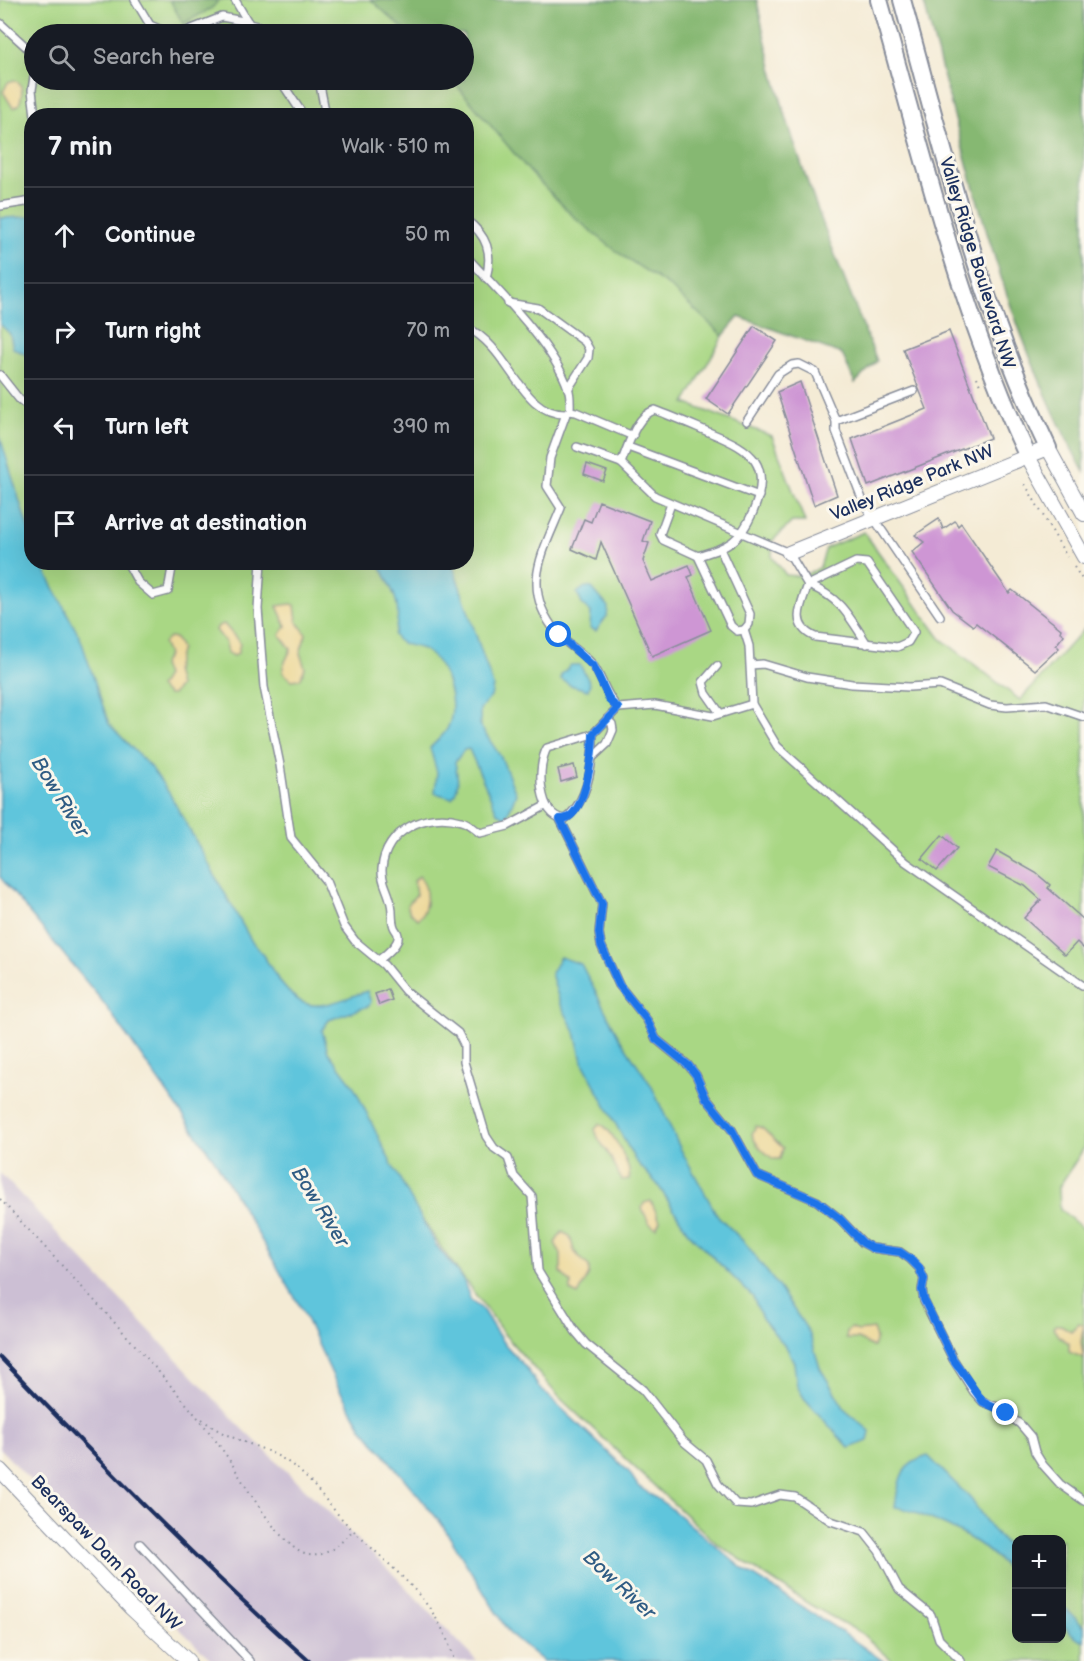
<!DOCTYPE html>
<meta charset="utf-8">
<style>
:root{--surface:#171b24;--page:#242831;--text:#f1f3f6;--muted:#9ea1a6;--line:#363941}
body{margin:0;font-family:"Balsamiq Sans",sans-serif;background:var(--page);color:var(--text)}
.controls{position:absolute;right:18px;bottom:18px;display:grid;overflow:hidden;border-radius:12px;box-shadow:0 6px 24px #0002}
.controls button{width:54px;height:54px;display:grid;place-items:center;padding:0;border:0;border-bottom:2px solid var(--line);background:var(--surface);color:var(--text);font:30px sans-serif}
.stop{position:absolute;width:18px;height:18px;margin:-14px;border:4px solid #1a73e8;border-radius:50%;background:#fff}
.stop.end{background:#1a73e8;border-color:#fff;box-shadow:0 2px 6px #0008}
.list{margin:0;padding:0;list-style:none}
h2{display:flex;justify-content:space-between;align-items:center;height:78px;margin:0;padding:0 24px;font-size:26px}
h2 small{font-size:20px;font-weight:400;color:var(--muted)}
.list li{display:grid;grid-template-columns:39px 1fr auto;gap:18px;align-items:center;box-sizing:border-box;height:96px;padding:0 24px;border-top:2px solid var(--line)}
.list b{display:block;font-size:22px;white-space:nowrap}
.list em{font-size:20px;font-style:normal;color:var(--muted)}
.icon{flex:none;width:33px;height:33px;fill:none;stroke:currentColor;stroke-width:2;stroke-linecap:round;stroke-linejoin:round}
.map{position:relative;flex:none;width:1084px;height:1661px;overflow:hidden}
.search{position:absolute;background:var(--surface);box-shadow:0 6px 24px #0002;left:24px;top:24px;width:450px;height:66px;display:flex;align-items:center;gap:15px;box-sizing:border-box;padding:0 21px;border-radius:33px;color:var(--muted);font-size:22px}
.panel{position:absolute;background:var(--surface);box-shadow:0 6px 24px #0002;left:24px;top:108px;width:450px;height:462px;border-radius:24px}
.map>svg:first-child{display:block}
</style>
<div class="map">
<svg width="1084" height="1661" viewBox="0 0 1084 1661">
<rect width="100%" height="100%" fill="#fbf7ec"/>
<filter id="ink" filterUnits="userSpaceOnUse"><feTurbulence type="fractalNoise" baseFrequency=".0167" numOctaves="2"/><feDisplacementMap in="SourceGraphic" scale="12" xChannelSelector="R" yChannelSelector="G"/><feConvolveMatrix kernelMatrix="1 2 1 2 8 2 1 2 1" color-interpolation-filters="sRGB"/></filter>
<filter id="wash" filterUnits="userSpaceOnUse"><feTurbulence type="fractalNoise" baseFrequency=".008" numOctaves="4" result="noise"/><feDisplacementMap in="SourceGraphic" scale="24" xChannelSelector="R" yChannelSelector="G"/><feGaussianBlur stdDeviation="1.35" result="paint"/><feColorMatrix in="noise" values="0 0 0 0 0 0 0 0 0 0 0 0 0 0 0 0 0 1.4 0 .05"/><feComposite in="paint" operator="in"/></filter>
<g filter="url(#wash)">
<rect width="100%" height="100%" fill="#f4ebd5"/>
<polygon fill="#ccbfd4" points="0,1173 242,1428 398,1579 477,1661 213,1661 103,1555 0,1449"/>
<path fill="#a9d784" stroke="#628371" stroke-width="1.5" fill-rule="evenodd" d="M0,0h422l32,34h-420v46h430l125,98 134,158 -38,67 87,33 33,86h-13l-20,19v16l14,18c14,2 23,0 34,-8l6,-19 38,-16 76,106 80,62 64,-71v519l-25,39 1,22 24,21v431h-191l-32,-28 -52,-29 -92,-60 -157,-146 -55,-63 -63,-86 -348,-526 -61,-160 433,-1v-446h-434l-1,443 -31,-77zM1016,1540h46v98h-46z"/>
<g fill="#86b872" stroke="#507468" stroke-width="1.5">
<polygon points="170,0 219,0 212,8 183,24"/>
<path d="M371,0h386c23,125 73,243 120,361l-22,22 -13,-29 -103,-37 -16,19 -54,-50 -49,-32 -44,-35 -46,-47 -78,-92h12v-46h-55z"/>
<path d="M923,0h161v472c-81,-146 -117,-312 -161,-472z"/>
</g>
<g fill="#eeda9e" stroke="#84847e" stroke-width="1.5">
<path d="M14,80c11,3 8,16 5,25l-6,3 -10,-16 5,-10z"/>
<polygon points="291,604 295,605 297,621 306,634 300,653 305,668 300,679 292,680 283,673 283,666 291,649 280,635 286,626 277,606"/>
<polygon points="224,624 240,643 238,653 234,656 228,653 226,643 216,630 218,626"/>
<polygon points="170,637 175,638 181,648 175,670 179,686 172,695 168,695 159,687 166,676 162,665 168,655 163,643"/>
<path d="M419,876c10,10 10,34 -1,43l-8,-6 -3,-8 9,-10 -2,-14z"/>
<path d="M600,1124c11,3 33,44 29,55l-7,1c-5,-7 -7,-15 -11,-22 -5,-10 -14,-17 -16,-29z"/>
<path d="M756,1126l6,2 21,20 -3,11h-7c-8,-7 -19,-15 -21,-25z"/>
<polygon points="651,1201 660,1221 656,1228 649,1223 642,1208 644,1203"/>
<polygon points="562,1232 570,1236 574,1251 589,1267 589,1274 578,1295 570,1291 571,1283 561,1273 561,1254 555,1243"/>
<polygon points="1079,1323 1084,1325 1081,1342 1084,1358 1069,1352 1069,1343 1058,1336 1053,1328 1055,1325 1061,1325 1071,1331"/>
<polygon points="851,1328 858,1331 873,1329 876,1338 873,1347 858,1339 846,1339 847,1331"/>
</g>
<g fill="#5fc5dc" stroke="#3d7a9d" stroke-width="1.5">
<polygon points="31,217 32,217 31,357 13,348 10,334 0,324 0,218"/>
<path d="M0,437l31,101 1,24 9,1 40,77 28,84 44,46 16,23 83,149c10,9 15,19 22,31 30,47 48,33 93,18l4,11 -2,4 -40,14 -7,10 6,22 25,33 37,76 46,84 27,34 8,22 11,8 20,32 26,29 10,16 91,86 9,14 30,20 75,63 99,63 41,29h-340l-34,-28 -68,-110 -78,-94 -24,-40 -38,-81 -85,-146 -113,-160 -103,-125z"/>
<path d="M379,563h73l41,123 -2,11 -11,12v17l21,31 15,37 -10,24 -9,-6 -28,-63 -5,1 -9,12c2,12 6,25 -3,36l-17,-5 2,-21 -7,-24c5,-6 15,-13 18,-21 10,-22 -1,-62 -22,-76 -11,-8 -24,-2 -32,-16 10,-31 -2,-45 -15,-72z"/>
<polygon points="585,587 592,588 608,607 607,616 596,631 590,628 591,612 582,604 577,593"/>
<polygon points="571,665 580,665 590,683 588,690 570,685 561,679 561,675"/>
<polygon points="560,957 581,964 619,1037 651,1085 680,1148 717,1215 746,1244 780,1289 809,1332 820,1368 846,1411 870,1431 868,1441 849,1448 804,1398 797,1386 794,1363 788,1350 762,1318 753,1297 688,1232 658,1185 635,1160 582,1061 575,1032 560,1003 551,973"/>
<path d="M928,1456l43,43 19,28 26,28v24c-26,-33 -57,-49 -95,-64 -10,-4 -16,-7 -26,-8 4,-27 4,-43 33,-51z"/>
<polygon points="1062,1605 1084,1627 1084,1642 1076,1638 1062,1624"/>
</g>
<g id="blocks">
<g fill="#ce96d4">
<polygon points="754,326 777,341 728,414 706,399"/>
<polygon points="949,331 990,438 868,486 852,439 927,409 903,349"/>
<polygon points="800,382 837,495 814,505 777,392"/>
<polygon points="587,464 607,471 603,481 584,474"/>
<polygon points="599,501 650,521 643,541 649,543 643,561 652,581 689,565 693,575 688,577 711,630 652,656 601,542 596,560 572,549 584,519 591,522"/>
<polygon points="939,519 943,529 955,521 958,526 961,523 1009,593 1012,590 1061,629 1060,632 1064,635 1056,645 1059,648 1035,670 976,623 973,626 952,610 912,552 924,542 915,535"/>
<polygon points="574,765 577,777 561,782 558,769"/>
<polygon points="942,835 957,848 937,871 922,859"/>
<polygon points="997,851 1036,873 1050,885 1048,888 1084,920 1084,949 1077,942 1065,955 1024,918 1041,900 1025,886 988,867"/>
<polygon points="388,989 392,1000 379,1005 375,994"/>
</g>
</g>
</g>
<g filter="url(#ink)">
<use href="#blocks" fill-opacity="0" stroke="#888d9a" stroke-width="1.5"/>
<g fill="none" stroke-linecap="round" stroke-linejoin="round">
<g stroke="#888d9a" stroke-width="10">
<g id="service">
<polyline points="135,0 150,25 171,34"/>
<polyline points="235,0 255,34"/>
<polyline points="0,23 34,54"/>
<polyline points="249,24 289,34"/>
<polyline points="179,34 222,17 248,22"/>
<polyline points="34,76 32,90 35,116"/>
<polyline points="280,80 304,116"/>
<polyline points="319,80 326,116"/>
<polyline points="0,206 32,201"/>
<path d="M466,220c21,15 27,33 20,58"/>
<path d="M466,256c32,35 87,88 102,132 3,7 2,16 2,23"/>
<polyline points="508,303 538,308 585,342 589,349 588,358 568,389"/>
<path d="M466,327c45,21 54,88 100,87"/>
<polyline points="0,375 19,399 32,409"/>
<polyline points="747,421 778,374 792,365 799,364 815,372 836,421 836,431 864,504 940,616"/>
<polyline points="836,421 914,391"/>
<path d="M577,447l44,16 34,33 134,57 19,32c-8,21 -18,41 7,52l82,10 11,-5 6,-10 -47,-69 -11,-1 -48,23"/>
<polyline points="628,447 759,496"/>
<path d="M621,463c8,-18 14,-47 34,-53 19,7 37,15 56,23 41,17 62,31 42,79 -14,31 -23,34 -55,44l-35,-16 -3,-6 11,-30"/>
<polyline points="720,549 750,614 749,624 744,630"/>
<polyline points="698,556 731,626 737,631 744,630"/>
<polyline points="127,562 138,582 153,595 168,591 173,562"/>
<polyline points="261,562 258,609 264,687 280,765 291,838 326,881 344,926 355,941 384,965 405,991 458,1033 464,1045 464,1062 486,1136 494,1148 508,1158 514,1176 532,1196 538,1271 575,1331 586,1344 643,1390 683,1441 706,1460 718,1484 736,1504 751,1505 780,1495 795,1497 831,1521 864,1532 879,1551 899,1589 931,1615 939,1639 961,1661"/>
<path d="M808,585c32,12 41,31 59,59"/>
<polyline points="744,630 749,646 752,704 777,746 906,862 1082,985"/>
<polyline points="751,665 763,664 807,677 852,684 909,687 940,685 990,705 1007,707 1046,704 1084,717"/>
<polyline points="717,666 703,682 706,693 720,713"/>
<path d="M618,708c-13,-13 -15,-30 -26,-44 -10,-12 -25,-19 -35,-31 -37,-45 -15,-78 4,-125l-14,-22 3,-28 16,-44 4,-3 6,1 57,24"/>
<path d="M593,734c0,27 -4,67 -28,85 -28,-3 -28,-53 -18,-71l46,-14 25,-26 37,-3 58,11 39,-12"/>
<polyline points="593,757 607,744 613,730 612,724 607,719"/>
<polyline points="560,819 602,904 599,933 601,945 619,985 647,1020 656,1039 688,1065 696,1075 706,1098 732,1130 757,1175 817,1201 840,1219 863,1243 872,1248 900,1252 910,1259 919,1268 924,1279 922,1290 924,1301 953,1359 974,1392 983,1402 995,1406 1020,1424 1031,1437 1035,1452 1043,1465 1060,1484 1084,1501"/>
<path d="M379,960c6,-5 21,-16 19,-25 0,-3 -3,-5 -4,-8 -3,-7 -1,-16 -3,-23 -2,-13 -10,-22 -9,-35 3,-39 44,-58 79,-48 7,1 13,8 19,12l28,-7 37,-20"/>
<polyline points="140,1544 250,1661"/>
</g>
</g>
<g stroke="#888d9a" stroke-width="16">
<g id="minor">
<polyline points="1028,457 1084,557"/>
<polyline points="789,553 1048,448 1084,514"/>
<polyline points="0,1470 131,1608 188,1661"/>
</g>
</g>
<g stroke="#888d9a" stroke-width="20">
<g id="tertiary">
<path d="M879,0c44,154 81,311 149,457"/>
<path d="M902,0c42,151 78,306 146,448"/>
</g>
</g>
<g stroke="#888d9a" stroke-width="2" stroke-dasharray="1.5 4.5" stroke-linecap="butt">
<polyline points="977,377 981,388"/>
<polyline points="1025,484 1067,557"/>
<polyline points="1074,567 1084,582"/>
<path d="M0,1199c51,55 102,109 152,165 28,33 56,63 80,100 14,23 46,77 70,89 20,9 39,-9 51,-23"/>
<path d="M202,1419c24,21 54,24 81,40 30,18 45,48 70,71 40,40 87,72 101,131"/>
</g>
<use href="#service" stroke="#fff" stroke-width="7"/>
<use href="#minor" stroke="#fff" stroke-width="14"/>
<use href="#tertiary" stroke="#fff" stroke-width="16"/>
<path stroke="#1b2f5e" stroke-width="4" d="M0,1357c100,105 201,208 309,304"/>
</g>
</g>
<g fill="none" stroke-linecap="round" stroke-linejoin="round" filter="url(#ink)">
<path stroke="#1a73e8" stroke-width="8" d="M559,635l35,32 16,34 8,7 -25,26c0,18 -7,87 -33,85l42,85 -3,29 2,12 18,40 28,35 9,19 32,26 8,10 10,23 26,32 25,45 60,26 23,18 23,24 9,5 28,4 10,7 9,9 5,11 -2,11 2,10 29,59 30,43 23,11"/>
</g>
<g text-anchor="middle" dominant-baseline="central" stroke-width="6" stroke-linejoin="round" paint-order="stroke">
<g font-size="18" fill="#1b2f5e" stroke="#fbf7ec">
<text transform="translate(977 263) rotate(73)">Valley Ridge Boulevard NW</text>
<text transform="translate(912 483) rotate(-22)">Valley Ridge Park NW</text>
<text transform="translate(106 1553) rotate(46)">Bearspaw Dam Road NW</text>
</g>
<g font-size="20" font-style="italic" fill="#2f5c84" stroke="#fbf7ec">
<text transform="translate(60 797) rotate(58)">Bow River</text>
<text transform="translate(320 1207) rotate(58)">Bow River</text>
<text transform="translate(619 1585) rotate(43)">Bow River</text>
</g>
</g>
</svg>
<div class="controls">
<button>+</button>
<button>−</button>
</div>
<div class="stop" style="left:559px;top:635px"></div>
<div class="stop end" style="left:1006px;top:1413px"></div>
<div class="search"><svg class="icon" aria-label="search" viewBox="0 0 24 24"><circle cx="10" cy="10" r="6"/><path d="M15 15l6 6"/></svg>Search here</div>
<section class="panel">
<h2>7 min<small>Walk · 510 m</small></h2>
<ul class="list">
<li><svg class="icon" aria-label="ahead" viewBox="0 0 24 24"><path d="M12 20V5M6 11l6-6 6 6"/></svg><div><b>Continue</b></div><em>50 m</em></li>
<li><svg class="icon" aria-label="right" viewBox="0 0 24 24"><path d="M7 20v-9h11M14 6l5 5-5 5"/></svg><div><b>Turn right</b></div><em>70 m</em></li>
<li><svg class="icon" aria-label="left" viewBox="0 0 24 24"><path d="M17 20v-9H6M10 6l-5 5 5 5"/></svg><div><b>Turn left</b></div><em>390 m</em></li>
<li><svg class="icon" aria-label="arrive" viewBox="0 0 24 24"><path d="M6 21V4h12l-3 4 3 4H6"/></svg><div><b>Arrive at destination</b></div></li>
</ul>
</section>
</div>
